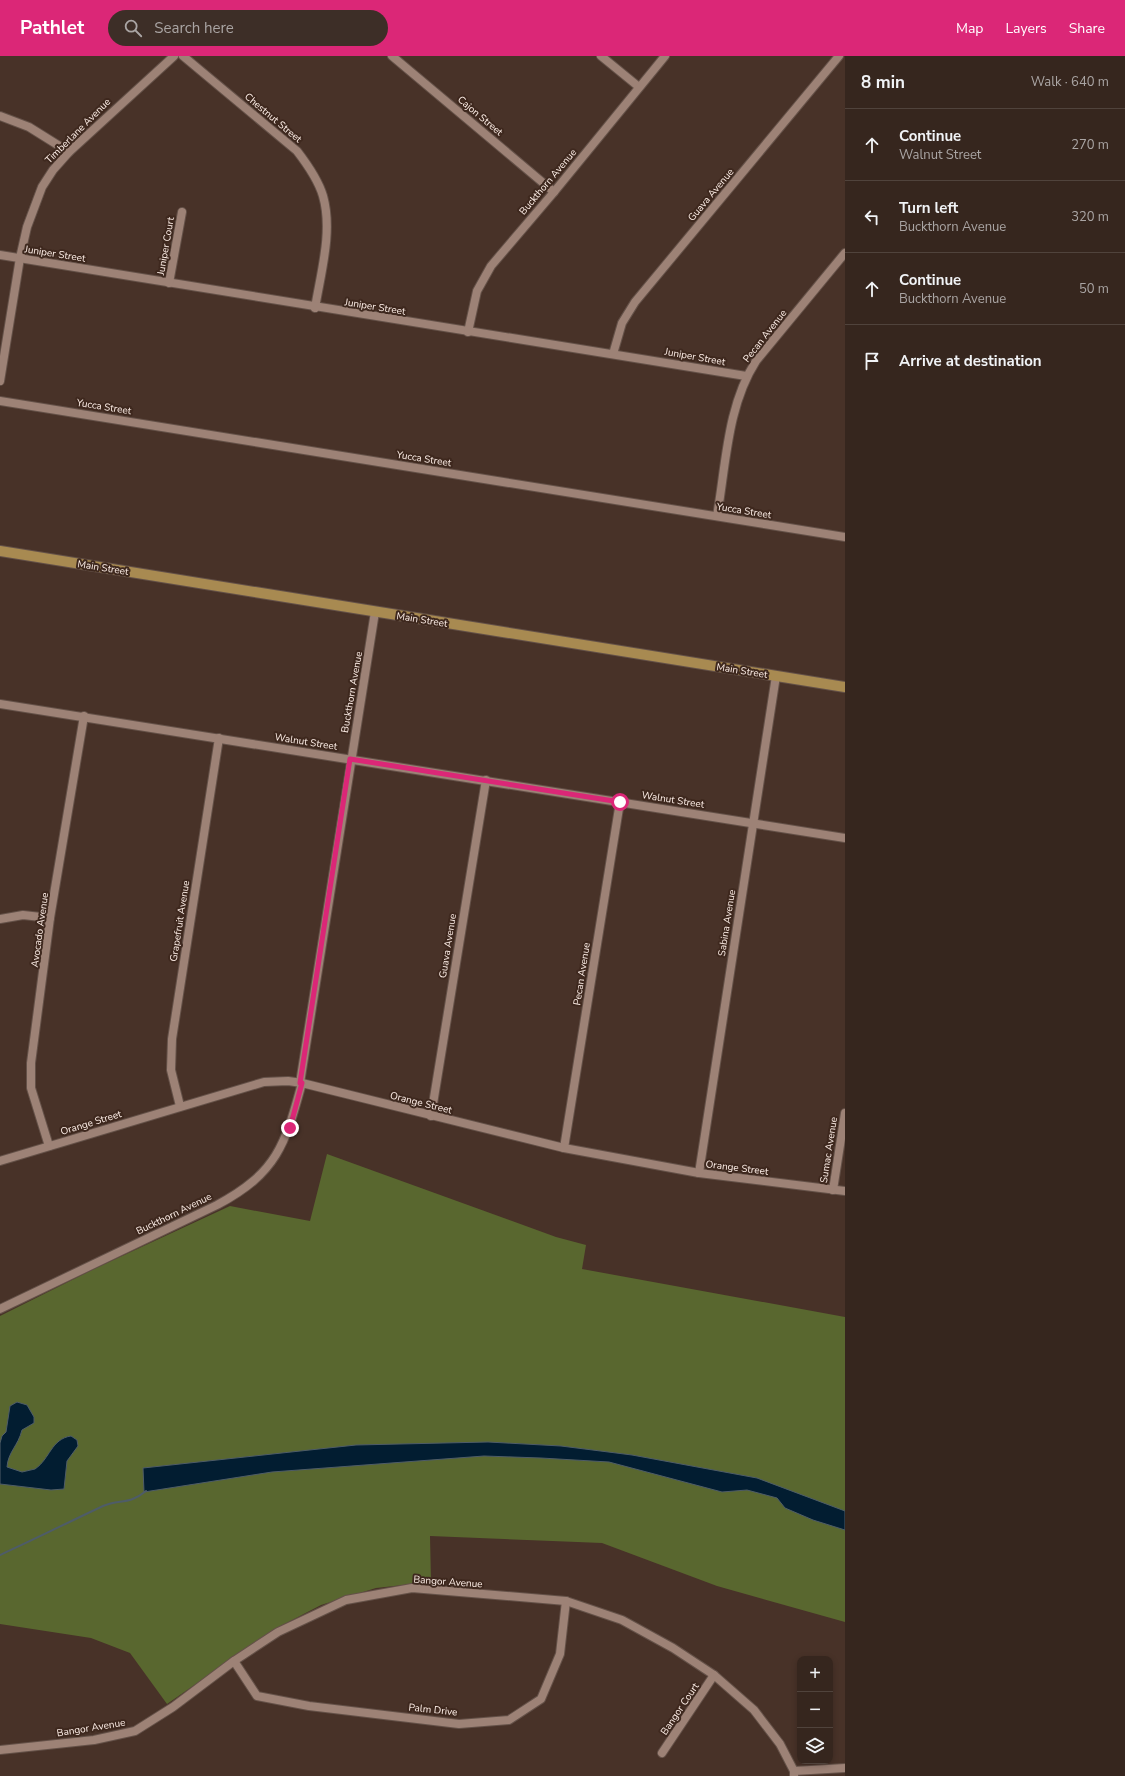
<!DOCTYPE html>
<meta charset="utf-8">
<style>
:root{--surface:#36261e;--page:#3d2e27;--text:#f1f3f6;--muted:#aaa5a4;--line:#50433c;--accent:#db2777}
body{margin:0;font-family:"Nunito Sans",sans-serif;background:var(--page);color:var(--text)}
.controls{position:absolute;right:12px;bottom:12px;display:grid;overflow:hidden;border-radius:8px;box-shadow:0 2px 6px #0003}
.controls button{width:36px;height:36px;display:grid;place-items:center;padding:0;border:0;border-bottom:1px solid var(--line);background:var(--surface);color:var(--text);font:20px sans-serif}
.stop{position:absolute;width:12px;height:12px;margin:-9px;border:3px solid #db2777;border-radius:50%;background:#fff}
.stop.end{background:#db2777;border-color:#fff;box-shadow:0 1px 4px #0008}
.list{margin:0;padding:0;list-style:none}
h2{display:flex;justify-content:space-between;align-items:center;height:52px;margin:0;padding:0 16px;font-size:17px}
h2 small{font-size:13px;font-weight:400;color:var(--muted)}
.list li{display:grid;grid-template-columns:26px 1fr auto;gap:12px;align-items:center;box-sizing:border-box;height:72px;padding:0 16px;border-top:1px solid var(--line)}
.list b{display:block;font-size:15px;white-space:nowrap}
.list p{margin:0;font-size:13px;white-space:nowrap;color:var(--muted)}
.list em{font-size:13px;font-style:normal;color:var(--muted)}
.icon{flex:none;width:22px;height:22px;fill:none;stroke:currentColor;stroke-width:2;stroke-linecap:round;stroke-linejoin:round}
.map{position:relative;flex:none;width:845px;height:1720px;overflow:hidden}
header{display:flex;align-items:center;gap:24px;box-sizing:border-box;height:56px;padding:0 20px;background:var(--accent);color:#fff}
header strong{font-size:19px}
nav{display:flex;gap:22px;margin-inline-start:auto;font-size:14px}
.search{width:280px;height:36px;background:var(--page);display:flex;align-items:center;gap:10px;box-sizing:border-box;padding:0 14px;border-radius:22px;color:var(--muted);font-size:15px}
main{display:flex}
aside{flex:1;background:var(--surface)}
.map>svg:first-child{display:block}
</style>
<header>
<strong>Pathlet</strong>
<div class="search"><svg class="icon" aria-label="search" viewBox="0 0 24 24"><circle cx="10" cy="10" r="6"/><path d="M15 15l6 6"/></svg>Search here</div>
<nav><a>Map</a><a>Layers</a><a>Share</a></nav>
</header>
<main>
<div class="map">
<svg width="845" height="1720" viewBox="0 0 845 1720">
<rect width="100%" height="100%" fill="#483228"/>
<polygon fill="#59672f" points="327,1098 556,1181 586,1189 582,1213 845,1261 845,1566 717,1530 602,1487 430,1480 431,1526 376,1532 321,1549 275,1573 167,1648 130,1597 91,1582 0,1568 0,1260 94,1213 230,1150 310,1165"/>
<g fill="#021d31" stroke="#4e5c68">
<path d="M17,1346l10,3 7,12v6l-12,7c-4,16 -14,22 -15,37l15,5 13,-3c15,-10 16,-30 36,-33l6,4 1,6 -11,15 -3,28 -13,1 -51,-6v-41l2,-7 4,-4 4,-26z"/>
<polygon points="488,1386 561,1390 632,1399 757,1422 845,1455 845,1474 813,1464 785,1452 777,1442 747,1434 722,1436 609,1406 541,1402 484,1400 272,1416 144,1436 143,1412 356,1389"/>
</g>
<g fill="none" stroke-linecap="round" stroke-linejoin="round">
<path stroke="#4e5c68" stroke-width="2" d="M0,1499c35,-16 69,-33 103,-49 17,-7 26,-1 43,-15"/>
<g stroke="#645148" stroke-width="10">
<g id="minor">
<path d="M183,0l114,95c10,13 21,28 26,45 10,35 -2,76 -8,112"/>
<polyline points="392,0 554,136"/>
<polyline points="601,0 639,31"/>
<polyline points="0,60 29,71 69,96"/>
<polyline points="0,199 746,320"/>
<polyline points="169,227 182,156"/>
<polyline points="468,276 477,235 491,210 554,136 665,0"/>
<polyline points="613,298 622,267 635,246 839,0"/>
<polyline points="0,325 20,202 27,171 42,131 53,114 69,96 174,0"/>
<polyline points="0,345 845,481"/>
<path d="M717,460c9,-51 10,-110 39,-155l89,-108"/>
<polyline points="0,648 845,782"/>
<polyline points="0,863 23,859 50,862"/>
<polyline points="300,1027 375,556"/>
<polyline points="180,1050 171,1014 172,983 219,682"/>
<polyline points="431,1060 486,724"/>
<polyline points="49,1090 31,1032 31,1007 50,862 84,660"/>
<polyline points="564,1092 620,746"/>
<polyline points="0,1105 264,1026 288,1025 302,1027 564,1092 699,1117 845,1135"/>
<polyline points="699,1117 776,620"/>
<polyline points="833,1134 845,1057"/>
<path d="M0,1253l217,-104c60,-32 68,-60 85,-122"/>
<polyline points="234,1605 257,1640 309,1650 459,1668 509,1664 541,1643 560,1598 566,1545"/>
<polyline points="0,1694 94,1684 135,1675 173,1651 234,1605 278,1576 346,1544 412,1532 566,1545 622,1564 673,1592 714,1619 754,1654 780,1688 794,1715 794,1720"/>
<polyline points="662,1697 714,1619"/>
<polyline points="794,1715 845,1712"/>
</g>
</g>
<g stroke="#645148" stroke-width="12">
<polyline id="major" points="0,495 845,631"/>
</g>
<use href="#minor" stroke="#9d8276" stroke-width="8"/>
<use href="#major" stroke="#a88a51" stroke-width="10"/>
</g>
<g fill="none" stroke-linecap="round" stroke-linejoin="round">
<polyline stroke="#db2777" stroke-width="5" points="290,1072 302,1027 300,1027 350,703 620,746"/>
</g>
<g text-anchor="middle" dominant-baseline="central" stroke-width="4" stroke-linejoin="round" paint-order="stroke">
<g font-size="10" fill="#fff0e9" stroke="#3e281e">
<text transform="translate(480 60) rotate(40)">Cajon Street</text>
<text transform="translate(273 62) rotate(40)">Chestnut Street</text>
<text transform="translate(78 75) rotate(-45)">Timberlane Avenue</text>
<text transform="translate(548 126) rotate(-50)">Buckthorn Avenue</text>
<text transform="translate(711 139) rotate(-50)">Guava Avenue</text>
<text transform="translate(166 190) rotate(-80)">Juniper Court</text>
<text transform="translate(55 198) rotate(9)">Juniper Street</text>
<text transform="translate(375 251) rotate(9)">Juniper Street</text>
<text transform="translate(765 280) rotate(-52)">Pecan Avenue</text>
<text transform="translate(695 301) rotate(10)">Juniper Street</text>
<text transform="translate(104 351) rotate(9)">Yucca Street</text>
<text transform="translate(424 403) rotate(9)">Yucca Street</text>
<text transform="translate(744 455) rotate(9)">Yucca Street</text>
<text transform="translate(103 512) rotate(9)">Main Street</text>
<text transform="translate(422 564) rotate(9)">Main Street</text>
<text transform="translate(742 615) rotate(9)">Main Street</text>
<text transform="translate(352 636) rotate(-80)">Buckthorn Avenue</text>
<text transform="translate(306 686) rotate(9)">Walnut Street</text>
<text transform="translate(673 744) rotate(9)">Walnut Street</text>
<text transform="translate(180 865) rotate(-81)">Grapefruit Avenue</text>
<text transform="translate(727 867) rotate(-81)">Sabina Avenue</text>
<text transform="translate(40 874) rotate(-82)">Avocado Avenue</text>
<text transform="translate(448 890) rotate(-81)">Guava Avenue</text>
<text transform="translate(582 918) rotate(-81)">Pecan Avenue</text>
<text transform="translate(421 1047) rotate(14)">Orange Street</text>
<text transform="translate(91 1067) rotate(-17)">Orange Street</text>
<text transform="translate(829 1094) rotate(-81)">Sumac Avenue</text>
<text transform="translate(737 1112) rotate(7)">Orange Street</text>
<text transform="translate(174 1158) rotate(-26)">Buckthorn Avenue</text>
<text transform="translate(448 1526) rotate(4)">Bangor Avenue</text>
<text transform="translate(680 1653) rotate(-56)">Bangor Court</text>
<text transform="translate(433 1654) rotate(6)">Palm Drive</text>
<text transform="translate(91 1672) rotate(-9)">Bangor Avenue</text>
</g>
</g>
</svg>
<div class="controls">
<button>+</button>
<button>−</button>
<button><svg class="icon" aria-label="layers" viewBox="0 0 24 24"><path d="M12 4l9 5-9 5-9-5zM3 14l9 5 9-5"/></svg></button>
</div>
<div class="stop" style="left:620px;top:746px"></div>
<div class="stop end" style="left:290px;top:1072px"></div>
</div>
<aside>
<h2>8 min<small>Walk · 640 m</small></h2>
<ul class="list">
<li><svg class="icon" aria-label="ahead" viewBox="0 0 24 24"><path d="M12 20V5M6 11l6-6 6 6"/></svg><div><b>Continue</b><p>Walnut Street</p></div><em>270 m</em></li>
<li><svg class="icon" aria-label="left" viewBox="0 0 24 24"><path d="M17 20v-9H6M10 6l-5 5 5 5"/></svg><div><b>Turn left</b><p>Buckthorn Avenue</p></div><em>320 m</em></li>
<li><svg class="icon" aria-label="ahead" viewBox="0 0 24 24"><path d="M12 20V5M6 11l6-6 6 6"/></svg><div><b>Continue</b><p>Buckthorn Avenue</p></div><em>50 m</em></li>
<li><svg class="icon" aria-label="arrive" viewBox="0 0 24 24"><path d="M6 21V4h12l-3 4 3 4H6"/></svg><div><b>Arrive at destination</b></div></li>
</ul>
</aside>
</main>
